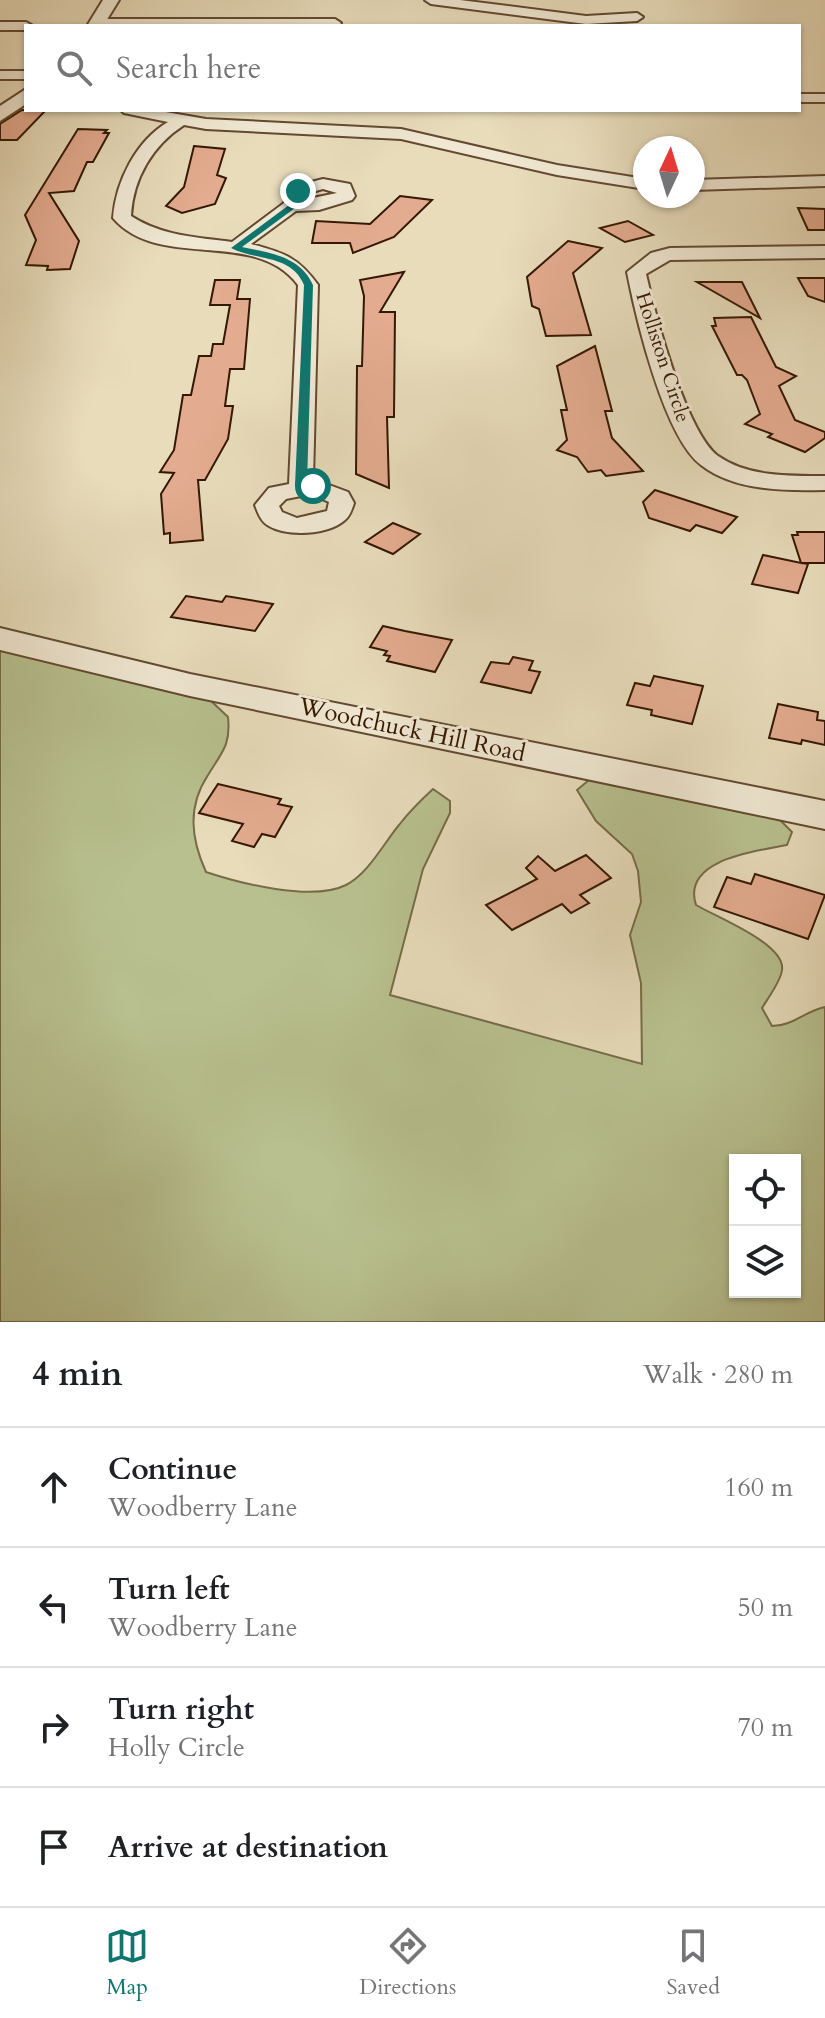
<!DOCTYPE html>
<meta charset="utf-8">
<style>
:root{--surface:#fff;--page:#f6f6f6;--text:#202124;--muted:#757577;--line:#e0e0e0;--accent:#0f766e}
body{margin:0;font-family:Cardo,serif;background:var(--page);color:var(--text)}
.controls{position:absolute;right:24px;bottom:24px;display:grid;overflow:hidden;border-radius:0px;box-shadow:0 2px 6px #0004}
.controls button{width:72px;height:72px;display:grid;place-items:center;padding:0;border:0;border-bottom:2px solid var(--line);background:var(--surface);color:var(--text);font:40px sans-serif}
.compass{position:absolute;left:633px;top:136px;width:72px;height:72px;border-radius:50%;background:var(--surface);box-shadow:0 2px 6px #0004;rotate:4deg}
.stop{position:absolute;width:24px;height:24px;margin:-18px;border:6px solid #0f766e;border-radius:50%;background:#fff}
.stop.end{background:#0f766e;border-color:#fff;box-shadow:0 2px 8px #0008}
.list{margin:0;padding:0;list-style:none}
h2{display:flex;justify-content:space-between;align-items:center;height:104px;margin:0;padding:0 32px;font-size:34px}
h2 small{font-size:26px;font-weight:400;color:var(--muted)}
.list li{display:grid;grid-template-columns:52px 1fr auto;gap:24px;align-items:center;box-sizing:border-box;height:120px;padding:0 32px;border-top:2px solid var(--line)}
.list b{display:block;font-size:30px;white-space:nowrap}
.list p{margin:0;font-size:26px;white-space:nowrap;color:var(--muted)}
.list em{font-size:26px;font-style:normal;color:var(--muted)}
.icon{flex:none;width:44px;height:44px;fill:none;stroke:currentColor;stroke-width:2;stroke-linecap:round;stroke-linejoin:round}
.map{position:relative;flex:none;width:825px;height:1322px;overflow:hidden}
.search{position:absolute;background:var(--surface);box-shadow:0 2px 6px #0004;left:24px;right:24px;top:24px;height:88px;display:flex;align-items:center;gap:20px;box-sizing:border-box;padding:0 28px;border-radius:0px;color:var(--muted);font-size:30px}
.sheet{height:584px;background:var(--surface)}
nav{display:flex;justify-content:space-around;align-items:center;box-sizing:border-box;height:112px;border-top:2px solid var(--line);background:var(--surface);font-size:22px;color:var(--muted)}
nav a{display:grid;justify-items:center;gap:4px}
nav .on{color:var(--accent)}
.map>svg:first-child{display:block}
</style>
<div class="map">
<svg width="825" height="1322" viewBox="0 0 825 1322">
<rect width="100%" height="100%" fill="#e8dcbb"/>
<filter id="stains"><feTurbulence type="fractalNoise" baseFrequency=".0025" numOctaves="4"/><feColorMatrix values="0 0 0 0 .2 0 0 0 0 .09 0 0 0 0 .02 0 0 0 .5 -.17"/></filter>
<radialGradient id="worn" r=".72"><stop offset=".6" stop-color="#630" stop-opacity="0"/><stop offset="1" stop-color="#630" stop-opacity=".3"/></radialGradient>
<path fill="#b8c08f" stroke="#766c48" stroke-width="2" fill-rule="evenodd" d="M0,650l210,50 18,17c3,28 -6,35 -20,58 -21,32 -17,64 -2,97 33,11 106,30 140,13 22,-11 38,-42 53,-60 10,-13 22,-25 34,-36l17,12v12l-27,56 -33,126 252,69 -1,-81 -11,-48 11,-33 -3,-31 -6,-17 -36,-33 -19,-31 12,-10 191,40 12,12 -5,13c-30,6 -106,14 -91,60 20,12 90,39 86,65 -1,11 -14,28 -20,38l10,18c21,0 33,-15 53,-19v315h-825zM735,1160h60v132h-60z"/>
<g fill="#e3ab8f" stroke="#351801" stroke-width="2">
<polygon points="22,110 46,110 17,140 0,140 0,124"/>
<polygon points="78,129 107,130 104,133 109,133 93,162 87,162 74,191 49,193 79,241 70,269 47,270 48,266 26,265 36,240 25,215"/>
<polygon points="194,146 225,149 217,175 226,178 215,204 182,213 166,206 184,187"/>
<polygon points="400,196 432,200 394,237 353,253 350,243 312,243 316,221 370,224"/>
<polygon points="798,208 825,209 825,230 808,230"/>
<polygon points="628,221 653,235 625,242 600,228"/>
<polygon points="568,241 602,248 573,273 591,335 546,336 539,309 532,306 527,277"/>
<polygon points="404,272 380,312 395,312 394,417 387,417 389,488 356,474 357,366 362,366 364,296 360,280"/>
<polygon points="798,278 825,278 825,302 808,296"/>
<polygon points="215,280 240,280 237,299 250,299 244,369 230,369 225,406 233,406 228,439 205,480 198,480 203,540 170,543 170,533 164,534 161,494 174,473 160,472 174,450 183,395 191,395 199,356 211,356 213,344 223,344 230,305 210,305"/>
<polygon points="697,282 742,282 760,318"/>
<polygon points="751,317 776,367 796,376 779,386 795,420 825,432 825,438 805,452 768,437 772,434 745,424 760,414 747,380 742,375 737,375 712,326 716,326 714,318"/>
<polygon points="595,346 612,411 605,411 612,438 643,471 606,476 601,470 588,472 577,457 557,450 567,440 561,410 567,410 557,366"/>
<polygon points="655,490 701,505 737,517 722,533 696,525 690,531 649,518 643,502"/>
<polygon points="393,523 420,534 393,554 365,542"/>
<polygon points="797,532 825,532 825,563 802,563 808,564 798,593 752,584 763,555 801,563 792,535 798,535"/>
<polygon points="186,596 222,602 226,596 273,604 255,631 171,617"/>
<polygon points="383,626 405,631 452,640 435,672 387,661 390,656 384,655 387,651 370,647"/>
<polygon points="513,657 533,661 529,670 540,672 531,693 481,682 491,662 509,664"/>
<polygon points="654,676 703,686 692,724 651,715 652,710 627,705 635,683 650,686"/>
<polygon points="778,704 818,712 817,720 825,721 825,745 802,740 801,744 769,738"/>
<polygon points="218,784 281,799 278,804 292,807 275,837 262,834 254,847 232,841 243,824 199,813"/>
<polygon points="586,855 611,878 580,895 589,903 571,913 562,904 512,930 486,905 537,879 526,868 538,856 555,871"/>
<polygon points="755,874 825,895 808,939 714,907 727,877 751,884"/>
</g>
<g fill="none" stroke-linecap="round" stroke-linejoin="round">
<g stroke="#624930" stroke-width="4">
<g id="minor">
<polygon points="425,0 460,0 586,16 637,13 643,17 637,21 586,24 431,4"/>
<polygon points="93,19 335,19 341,23 339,26 98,26 92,22"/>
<polygon points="0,22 26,22 33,26 26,26 26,30 0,30"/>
<rect x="0" y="71" width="26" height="8"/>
<rect x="799" y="94" width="26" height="8"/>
<path d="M121,110h33l52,9 195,10 156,36 88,14v10l-88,-14 -156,-36 -195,-10 -22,-4c-31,20 -51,53 -53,91 31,20 65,21 101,26l52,-39 8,-16 31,-8 27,5 5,12 -3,4 -33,10 -23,1 -45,33c33,9 47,13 67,41l-5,194 35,13 6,11c-2,6 -4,13 -9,17 -17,15 -57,17 -76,6 -8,-4 -11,-13 -14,-21l14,-17 20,-4 9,-199c-43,-58 -138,-13 -185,-67 3,-37 23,-77 55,-96l-44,-9zM323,189l14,4 -34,7 2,-6zM311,494l18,8 -2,9 -30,7 -15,-6 -3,-6 7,-7z"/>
<polygon points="825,176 825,186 693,190 693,180"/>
<path d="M825,246v12l-155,2 -24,14c9,40 40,158 72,182 30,21 71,20 107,20v14c-40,1 -91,1 -124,-25 -37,-28 -65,-147 -74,-193l24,-19 19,-5z"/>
</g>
</g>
<g stroke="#624930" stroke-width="4">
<g id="tertiary">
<polygon points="103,0 119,0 103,26 87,26"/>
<polygon points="26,89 26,104 0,121 0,106"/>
<polygon points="0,628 190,674 825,801 825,829 190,696 0,650"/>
</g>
</g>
<use href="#minor" fill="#f0e8d3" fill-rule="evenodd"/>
<use href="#tertiary" fill="#f0e8d3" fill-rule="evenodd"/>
</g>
<path fill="#0f766e" d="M298,188l4,3 -7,17 -53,39c28,6 58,9 71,38l-6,198 10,1 1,2 -5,4 -18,-4 9,-201c-13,-31 -48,-24 -73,-37l58,-43z"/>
<g text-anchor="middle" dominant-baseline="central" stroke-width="6" stroke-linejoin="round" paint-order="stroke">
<g font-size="20" fill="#351801" stroke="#f0e8d3">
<text transform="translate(663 357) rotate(72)">Holliston Circle</text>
</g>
<g font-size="24" fill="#351801" stroke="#f0e8d3">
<text transform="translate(412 730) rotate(12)">Woodchuck Hill Road</text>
</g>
</g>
<rect width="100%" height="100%" filter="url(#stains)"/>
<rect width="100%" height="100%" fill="url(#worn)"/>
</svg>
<div class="controls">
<button><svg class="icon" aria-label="locate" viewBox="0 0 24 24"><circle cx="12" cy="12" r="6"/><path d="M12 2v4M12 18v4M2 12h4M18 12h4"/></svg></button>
<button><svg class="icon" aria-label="layers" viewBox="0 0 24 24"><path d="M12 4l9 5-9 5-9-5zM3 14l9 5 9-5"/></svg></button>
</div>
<svg class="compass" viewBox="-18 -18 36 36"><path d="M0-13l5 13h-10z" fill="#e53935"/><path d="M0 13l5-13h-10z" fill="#757577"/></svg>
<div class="stop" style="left:313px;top:486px"></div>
<div class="stop end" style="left:298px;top:191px"></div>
<div class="search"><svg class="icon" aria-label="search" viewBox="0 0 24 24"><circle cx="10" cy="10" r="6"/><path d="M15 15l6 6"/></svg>Search here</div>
</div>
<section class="sheet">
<h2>4 min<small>Walk · 280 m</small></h2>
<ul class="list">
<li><svg class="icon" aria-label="ahead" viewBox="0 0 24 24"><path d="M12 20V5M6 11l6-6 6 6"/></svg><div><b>Continue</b><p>Woodberry Lane</p></div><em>160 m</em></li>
<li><svg class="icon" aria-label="left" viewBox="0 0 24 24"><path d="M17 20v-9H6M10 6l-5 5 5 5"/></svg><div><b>Turn left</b><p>Woodberry Lane</p></div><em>50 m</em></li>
<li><svg class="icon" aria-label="right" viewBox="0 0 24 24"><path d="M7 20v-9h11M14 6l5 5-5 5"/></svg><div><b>Turn right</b><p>Holly Circle</p></div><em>70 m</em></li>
<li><svg class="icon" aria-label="arrive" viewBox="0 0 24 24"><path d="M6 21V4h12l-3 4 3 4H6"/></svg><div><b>Arrive at destination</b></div></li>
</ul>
</section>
<nav>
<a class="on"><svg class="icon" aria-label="map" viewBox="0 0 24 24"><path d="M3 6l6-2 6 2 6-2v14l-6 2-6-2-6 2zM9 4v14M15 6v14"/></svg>Map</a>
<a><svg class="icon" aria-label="directions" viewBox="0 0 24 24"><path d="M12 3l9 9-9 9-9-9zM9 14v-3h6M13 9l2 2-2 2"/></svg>Directions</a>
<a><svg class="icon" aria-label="saved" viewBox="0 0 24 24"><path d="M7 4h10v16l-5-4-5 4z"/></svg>Saved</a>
</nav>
